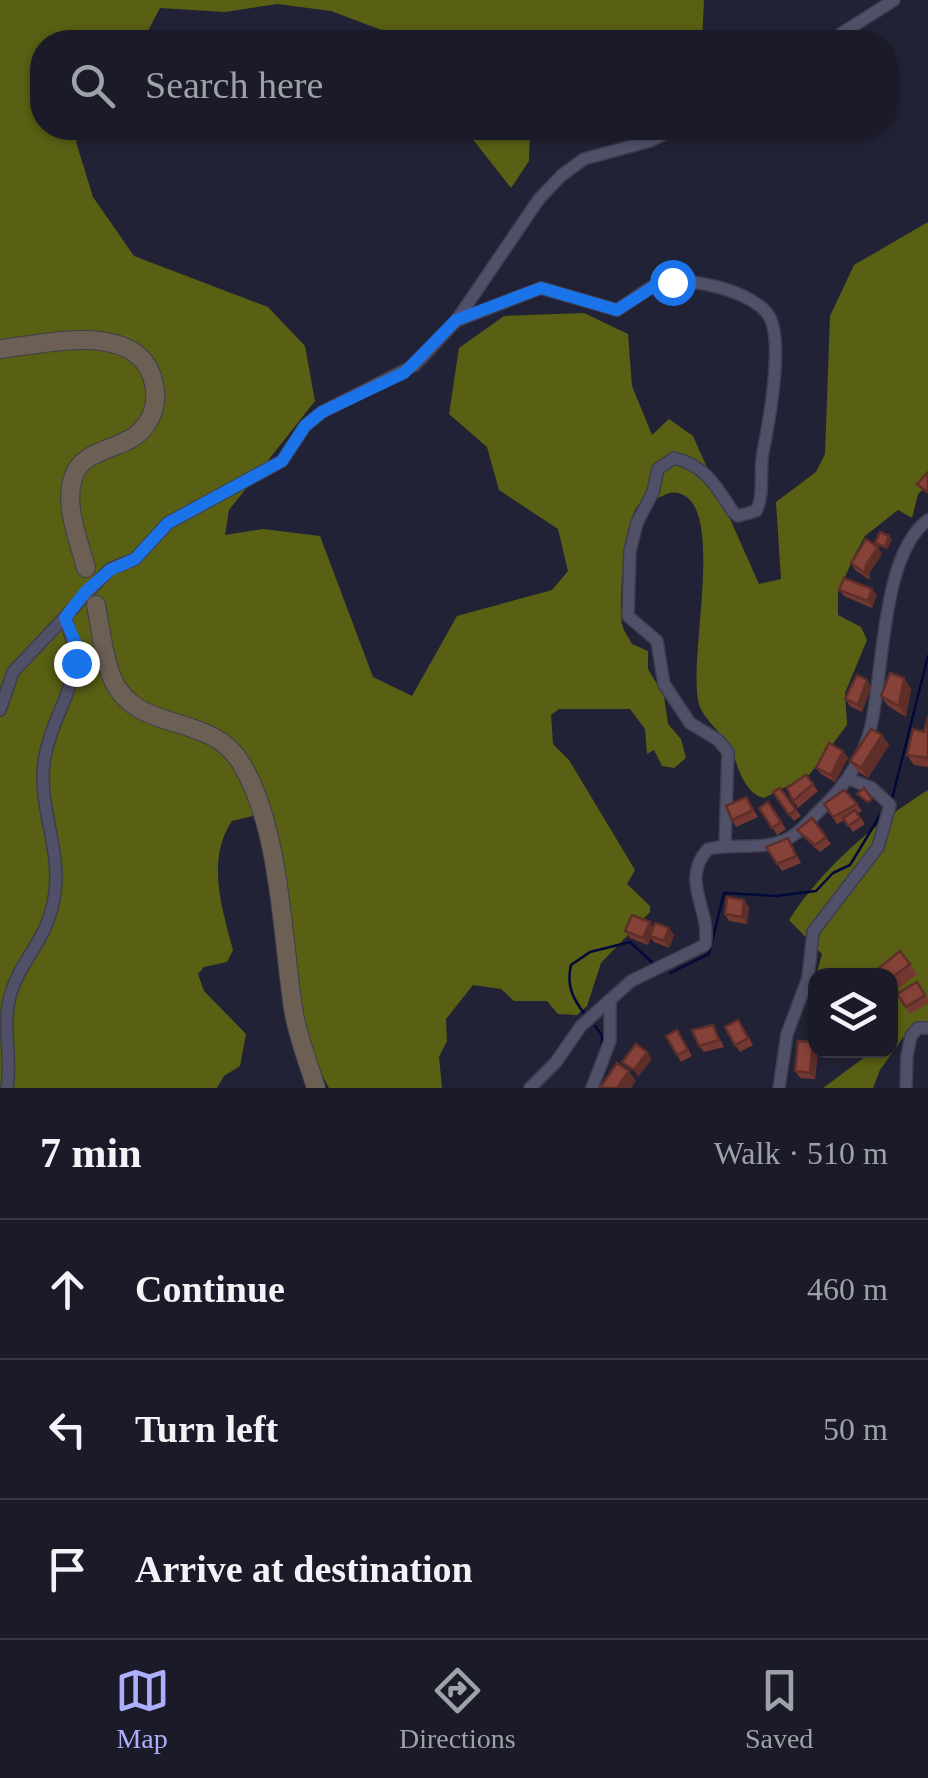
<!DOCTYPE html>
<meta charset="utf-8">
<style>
:root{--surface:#1a1a28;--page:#232330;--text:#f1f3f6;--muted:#9fa1a8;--line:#383845;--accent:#acaffb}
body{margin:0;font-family:"Times New Roman",serif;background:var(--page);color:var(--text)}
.controls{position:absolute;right:30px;bottom:30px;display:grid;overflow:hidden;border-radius:20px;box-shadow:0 2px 8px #0004}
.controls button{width:90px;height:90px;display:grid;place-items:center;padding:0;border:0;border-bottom:2px solid var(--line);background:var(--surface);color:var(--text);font:50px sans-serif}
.stop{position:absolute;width:30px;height:30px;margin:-22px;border:8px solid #1a73e8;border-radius:50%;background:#fff}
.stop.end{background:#1a73e8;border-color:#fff;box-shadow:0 2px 10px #0008}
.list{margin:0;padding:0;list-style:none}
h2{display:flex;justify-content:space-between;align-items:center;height:130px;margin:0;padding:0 40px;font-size:42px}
h2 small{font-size:32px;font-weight:400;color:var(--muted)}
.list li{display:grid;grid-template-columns:65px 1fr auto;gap:30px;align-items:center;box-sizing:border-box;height:140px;padding:0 40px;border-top:2px solid var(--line)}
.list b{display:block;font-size:38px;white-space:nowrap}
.list em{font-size:32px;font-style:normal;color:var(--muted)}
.icon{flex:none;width:55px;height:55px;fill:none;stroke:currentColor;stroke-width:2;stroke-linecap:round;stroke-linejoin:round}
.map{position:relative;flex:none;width:928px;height:1088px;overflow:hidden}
.search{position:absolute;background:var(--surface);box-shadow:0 2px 8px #0004;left:30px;right:30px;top:30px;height:110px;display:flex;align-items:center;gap:25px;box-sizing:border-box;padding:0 35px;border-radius:40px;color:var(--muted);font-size:38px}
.sheet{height:550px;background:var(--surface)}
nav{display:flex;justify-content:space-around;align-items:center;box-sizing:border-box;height:140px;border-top:2px solid var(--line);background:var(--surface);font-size:28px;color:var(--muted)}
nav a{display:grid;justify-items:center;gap:5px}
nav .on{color:var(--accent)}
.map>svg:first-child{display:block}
</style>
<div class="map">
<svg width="928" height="1088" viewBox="0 0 928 1088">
<rect width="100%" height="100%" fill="#222236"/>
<g fill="#595f13">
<path d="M0,0h704l-2,42h-304l-6,-8 -61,-23 -54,-7 -52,8 -65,-4 -18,34h-100v86h45l-11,14 17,55 41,59 134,51 37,39 10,55 -86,109 -4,25 38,-6 57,7 53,141 39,19 45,-80 95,-26 16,-19 -10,-42 -59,-39 -12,-43 -38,-33 10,-66 45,-32 80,-3 44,21 4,52 20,49 17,-16 24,17 66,148 22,-5 -5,-77 40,-30 9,-18 5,-138 24,-51 74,-43v263l-10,9 -6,24 -14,-8 -33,26 -9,16 -18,41v22l23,12 6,13 -22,53 2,32 -38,50 -45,23c-20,-5 -26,-31 -32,-47 -6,-16 -25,-27 -32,-44 -15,-38 27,-197 -19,-213 -9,-3 -12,-1 -21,3 -6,3 -16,4 -21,8 -14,10 -21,102 -17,119 1,6 7,14 10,20l16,7v18l16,27 4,28 13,15 5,19 -12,10 -12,-2 -8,-16 -7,4 -2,-25 -15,-20h-71l-8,6 2,29 16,16 66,110 -8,14 23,22v6l-49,51 -14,43 -10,9 -19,-1 -11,-13h-33l-13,-12 -28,-4 -27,34 1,22 -8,16 3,31h-113c-46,-81 -49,-185 -63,-275l-34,8c-26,38 -10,88 1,129l-6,12 -23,5 -6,7 6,17 42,43 -6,32 -16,10 -7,12h-217z"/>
<polygon points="464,128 530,128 529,161 511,188"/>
<path d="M928,790v233l-17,3 -31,44 -7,18h-50l50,-37 17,-1v-74h-74l6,-22 -33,-34c34,-53 86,-97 139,-130z"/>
</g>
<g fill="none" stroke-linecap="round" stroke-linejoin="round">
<g stroke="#00093a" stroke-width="2.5">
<polyline points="892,799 928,656"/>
<polyline points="670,973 709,954 724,893 776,896 816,891 833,873 850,865 884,809"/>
<path d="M586,1016c-13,-17 -20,-30 -15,-51l19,-13 40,-10 26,24"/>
<polyline points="595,1026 602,1035 602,1047"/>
</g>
<g stroke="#3e3d4e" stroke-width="14">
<g id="street">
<polyline points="828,42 894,0"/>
<path d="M456,321l85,-33 76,22c13,-7 25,-19 39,-25 26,-11 97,5 113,31 15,25 0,106 -6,136 -4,19 2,43 -7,59l-18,5 -5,-4c-16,-25 -28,-47 -59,-54l-16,11 -5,23 -16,31 -7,28 -2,65 29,25 7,43 26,39 28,17 10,12 -3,93"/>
<polyline points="0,710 13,672 110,569 135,559 168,523 282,461 305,426 322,412 415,365 456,321 539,199 562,175 584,159 650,141 677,128"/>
<path d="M7,1088c5,-30 -5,-63 3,-92 11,-39 39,-55 45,-104 6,-47 -19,-89 -10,-136 11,-56 45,-75 20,-138"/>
<path d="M530,1088l26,-26 25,-36 50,-45 74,-36c7,-35 -26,-64 3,-96 25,-6 51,1 75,-8 15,-6 24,-18 35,-29 24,-22 43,-49 52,-82 14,-53 10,-175 58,-210"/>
<polyline points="592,1088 610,1041 610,1000"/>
<polyline points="779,1088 787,1034 808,978 813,932 878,847 890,805 872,788 849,779"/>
<polyline points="906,1088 907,1056 911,1036 918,1028 928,1028"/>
</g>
</g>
<g stroke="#3e3d4e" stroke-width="20">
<g id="secondary">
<path d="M0,349c47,-5 141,-30 154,35 4,18 -1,35 -14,48 -20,19 -58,16 -67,46 -9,28 6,63 13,90"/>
<path d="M96,605c5,24 7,52 17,75 24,54 98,32 128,83 39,64 41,171 52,245 4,27 15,54 23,80"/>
</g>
</g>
<use href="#street" stroke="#505168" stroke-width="11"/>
<use href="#secondary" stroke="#6c5f54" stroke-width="18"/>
</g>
<g fill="#733831">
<polygon points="882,554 870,572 870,580 855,570 851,563"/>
<polygon points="839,590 877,595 872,608 844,596"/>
<polygon points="904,678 911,689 906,717 888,706 881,696"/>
<polygon points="871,687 862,712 850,706 845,699"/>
<polygon points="928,716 928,767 914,765 907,755 924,732"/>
<polygon points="882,735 889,745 868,778 857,771 850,761"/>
<polygon points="843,751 848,758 835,782 821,774 816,768"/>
<polygon points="806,775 818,791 798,808 793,801"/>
<polygon points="780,788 801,816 794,821 773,792"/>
<polygon points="746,797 758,817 736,827 732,820"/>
<polygon points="768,802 786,829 777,835 759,808"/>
<polygon points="824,804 857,804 862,811 858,813 865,824 853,832 845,820 837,824"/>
<polygon points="812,818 831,844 820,852 802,836 797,830"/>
<polygon points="788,838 801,863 782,871 766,847"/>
<polygon points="749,907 747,924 729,921 725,914"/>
<polygon points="653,927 674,935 669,948 654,942 651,938 648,945 630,938 625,931"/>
<polygon points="900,951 917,974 890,995 890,976"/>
<polygon points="917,982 928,1000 928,1003 910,1014 897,994"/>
<polygon points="713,1025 724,1047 704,1052 699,1046"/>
<polygon points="743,1027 753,1045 740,1052 735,1045"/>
<polygon points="677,1030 692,1056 681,1062 677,1055"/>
<polygon points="813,1042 816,1046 816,1050 818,1050 815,1079 800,1078 795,1071"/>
</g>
<g fill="#5e2e28">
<polygon points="889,536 892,540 887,550 885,547"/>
<polygon points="878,547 882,554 870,572 870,580 865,573 866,565"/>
<polygon points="872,589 877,595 872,608 868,601"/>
<polygon points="904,678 911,689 906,717 899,706"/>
<polygon points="867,680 871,687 862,712 858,705"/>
<polygon points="882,735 889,745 868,778 861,768"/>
<polygon points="843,751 848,758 835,782 831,775"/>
<polygon points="744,900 749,907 747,924 742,917"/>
<polygon points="650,922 655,929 648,945 643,938"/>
<polygon points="669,928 674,935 669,948 664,941"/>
<polygon points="813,1042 816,1046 816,1050 818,1050 815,1079 810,1073"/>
<polygon points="647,1052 652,1059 638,1077 634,1070"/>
<polygon points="629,1071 636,1081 631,1088 617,1088"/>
</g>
<g fill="#864139" stroke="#5e2e28" stroke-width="2.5">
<polygon points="928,472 928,491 927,492 917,484"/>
<polygon points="880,532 889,536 885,547 875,543"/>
<polygon points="866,539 878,547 866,565 865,573 851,563"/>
<polygon points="844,578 872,589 868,601 839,590"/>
<polygon points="890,673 904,678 899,706 881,696"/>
<polygon points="857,675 867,680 858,705 845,699"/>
<polygon points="928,716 928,758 907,755 913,729 924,732"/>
<polygon points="871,729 882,735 861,768 850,761"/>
<polygon points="829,743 843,751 831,775 816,768"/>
<polygon points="806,775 813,784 793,801 787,788"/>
<polygon points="780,788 796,810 789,815 773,792"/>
<polygon points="864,788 872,799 868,802 857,794"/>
<polygon points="844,790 857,804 833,817 824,804"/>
<polygon points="746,797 753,810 732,820 726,806"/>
<polygon points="768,802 781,822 772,828 759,808"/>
<polygon points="855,810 860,818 848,826 843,818"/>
<polygon points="812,818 826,837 815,845 797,830"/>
<polygon points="788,838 796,856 777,864 766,847"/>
<polygon points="727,897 744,900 742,917 725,914"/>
<polygon points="632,915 650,922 643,938 625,931"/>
<polygon points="655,923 669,928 664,941 650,936"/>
<polygon points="900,951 910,964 890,979 890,976 873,976 872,974"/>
<polygon points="917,982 925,995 906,1007 897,994"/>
<polygon points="738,1020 748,1038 735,1045 725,1027"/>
<polygon points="713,1025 719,1040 699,1046 692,1030"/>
<polygon points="677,1030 688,1050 677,1055 666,1036"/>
<polygon points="798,1041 813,1042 810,1073 795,1071"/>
<polygon points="636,1044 647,1052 634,1070 622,1062"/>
<polygon points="617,1063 629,1071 617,1088 600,1088"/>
</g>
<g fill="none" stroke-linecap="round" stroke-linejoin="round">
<polyline stroke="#1a73e8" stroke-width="12" points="76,663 76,644 65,618 85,592 110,570 135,559 168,523 282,461 305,426 322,412 404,373 456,320 541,288 617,310 656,285 672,282"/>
</g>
</svg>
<div class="controls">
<button><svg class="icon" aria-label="layers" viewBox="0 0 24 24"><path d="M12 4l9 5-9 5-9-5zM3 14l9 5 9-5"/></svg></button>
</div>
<div class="stop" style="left:672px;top:282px"></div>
<div class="stop end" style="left:76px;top:663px"></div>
<div class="search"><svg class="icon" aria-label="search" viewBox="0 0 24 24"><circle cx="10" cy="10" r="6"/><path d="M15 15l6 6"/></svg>Search here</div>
</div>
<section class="sheet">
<h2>7 min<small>Walk · 510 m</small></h2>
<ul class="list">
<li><svg class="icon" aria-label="ahead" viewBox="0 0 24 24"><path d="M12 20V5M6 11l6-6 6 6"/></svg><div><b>Continue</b></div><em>460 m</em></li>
<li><svg class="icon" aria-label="left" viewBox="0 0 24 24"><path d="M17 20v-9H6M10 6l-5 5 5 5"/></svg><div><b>Turn left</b></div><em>50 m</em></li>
<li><svg class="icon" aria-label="arrive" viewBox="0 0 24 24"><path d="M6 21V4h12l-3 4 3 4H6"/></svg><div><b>Arrive at destination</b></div></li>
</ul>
</section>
<nav>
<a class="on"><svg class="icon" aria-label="map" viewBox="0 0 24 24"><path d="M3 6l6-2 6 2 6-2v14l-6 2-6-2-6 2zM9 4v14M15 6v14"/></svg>Map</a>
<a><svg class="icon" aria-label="directions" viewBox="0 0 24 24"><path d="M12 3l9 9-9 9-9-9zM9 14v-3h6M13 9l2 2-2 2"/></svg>Directions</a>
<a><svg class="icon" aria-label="saved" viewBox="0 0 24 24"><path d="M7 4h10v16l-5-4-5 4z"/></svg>Saved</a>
</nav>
